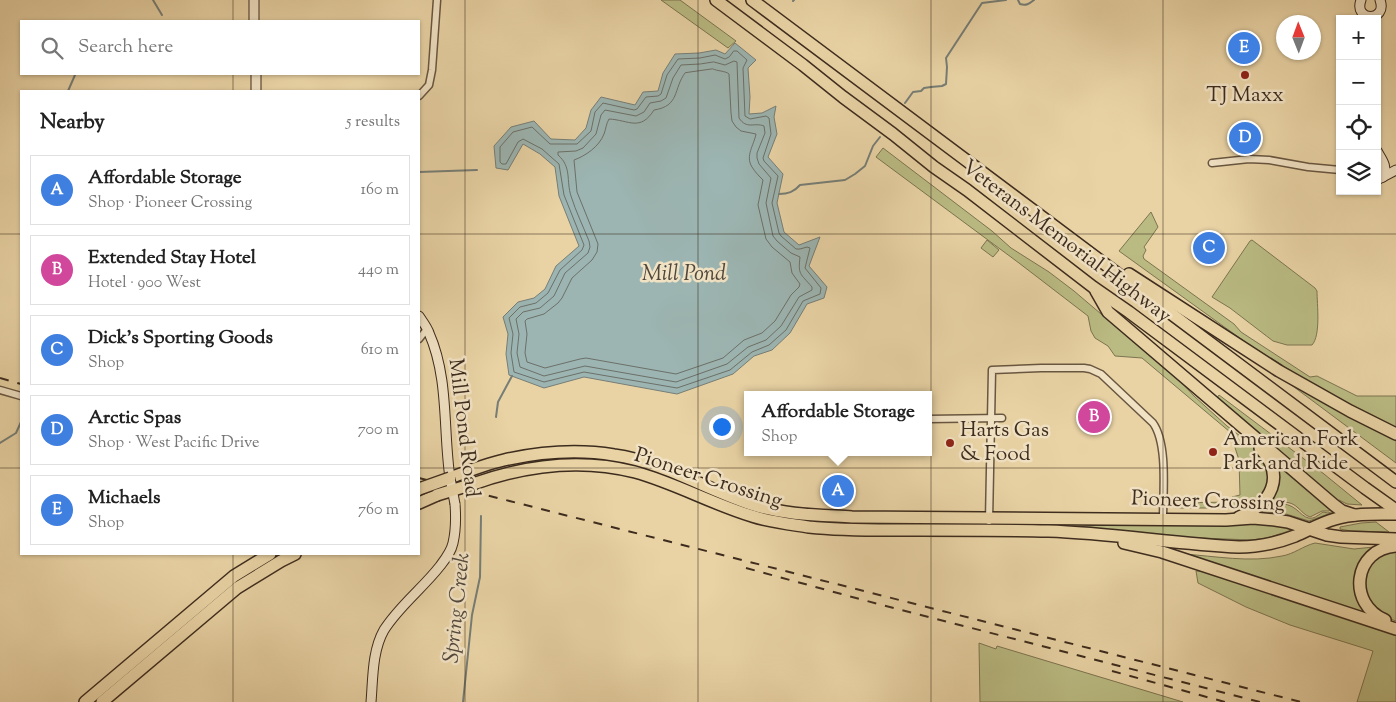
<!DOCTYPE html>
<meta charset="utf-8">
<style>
:root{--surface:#fff;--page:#f2f2f2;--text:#222;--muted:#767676;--line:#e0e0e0;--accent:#ea580c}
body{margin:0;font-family:"Sorts Mill Goudy",serif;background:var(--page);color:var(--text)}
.controls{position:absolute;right:15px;top:15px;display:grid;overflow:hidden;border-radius:0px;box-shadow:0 1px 4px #0004}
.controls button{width:45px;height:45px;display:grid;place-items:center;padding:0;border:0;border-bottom:1px solid var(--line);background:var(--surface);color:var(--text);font:25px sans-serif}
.compass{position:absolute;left:1276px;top:15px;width:45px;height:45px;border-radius:50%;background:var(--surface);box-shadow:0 1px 4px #0004;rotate:359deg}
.you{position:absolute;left:721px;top:426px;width:18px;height:18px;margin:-12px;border:4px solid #fff;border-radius:50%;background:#1a73e8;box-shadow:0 0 0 8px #1a73e833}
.badge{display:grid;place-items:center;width:32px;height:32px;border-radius:50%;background:var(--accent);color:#fff;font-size:16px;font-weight:700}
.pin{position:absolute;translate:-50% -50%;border:2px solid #fff;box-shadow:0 1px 5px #0006}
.popup{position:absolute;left:744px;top:391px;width:188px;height:65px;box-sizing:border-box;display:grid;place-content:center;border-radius:0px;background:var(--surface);filter:drop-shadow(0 1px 4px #0005);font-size:16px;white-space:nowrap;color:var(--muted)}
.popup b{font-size:19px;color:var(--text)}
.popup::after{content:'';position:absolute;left:50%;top:100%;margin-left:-10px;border:10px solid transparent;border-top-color:var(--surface)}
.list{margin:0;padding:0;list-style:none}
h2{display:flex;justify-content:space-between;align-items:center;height:65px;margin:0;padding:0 20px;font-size:21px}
h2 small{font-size:16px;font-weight:400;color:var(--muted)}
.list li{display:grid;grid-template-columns:32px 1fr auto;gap:15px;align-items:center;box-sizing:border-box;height:70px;margin:0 10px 10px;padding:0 10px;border:1px solid var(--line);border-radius:0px}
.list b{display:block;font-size:19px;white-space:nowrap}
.list p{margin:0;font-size:16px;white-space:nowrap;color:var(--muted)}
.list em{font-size:16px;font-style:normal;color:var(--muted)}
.icon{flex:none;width:28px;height:28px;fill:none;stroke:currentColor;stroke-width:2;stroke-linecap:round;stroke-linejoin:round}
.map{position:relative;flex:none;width:1396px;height:702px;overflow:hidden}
.search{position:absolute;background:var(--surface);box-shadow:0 1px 4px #0004;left:20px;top:20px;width:400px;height:55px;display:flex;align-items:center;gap:12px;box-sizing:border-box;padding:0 18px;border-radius:0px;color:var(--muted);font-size:19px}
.panel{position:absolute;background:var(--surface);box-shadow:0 1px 4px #0004;left:20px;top:90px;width:400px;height:465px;border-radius:0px}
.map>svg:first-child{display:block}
</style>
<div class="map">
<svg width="1396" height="702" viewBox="0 0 1396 702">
<rect width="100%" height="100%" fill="#e9d3a5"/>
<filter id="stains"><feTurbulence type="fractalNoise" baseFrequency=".004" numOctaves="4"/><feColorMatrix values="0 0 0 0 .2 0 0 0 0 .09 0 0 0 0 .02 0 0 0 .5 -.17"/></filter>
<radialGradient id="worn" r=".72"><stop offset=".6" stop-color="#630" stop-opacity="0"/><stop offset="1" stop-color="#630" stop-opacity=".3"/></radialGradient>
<g fill="#babb83" stroke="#7c7450">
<polygon points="661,0 680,0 736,41 728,48"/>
<polygon points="883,148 992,231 1011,248 1049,272 1074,291 1181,382 1194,396 1227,426 1257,449 1268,469 1267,486 1258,502 1256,500 1242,508 1175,508 1171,505 1169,501 1170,498 1175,498 1175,503 1231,502 1232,497 1240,495 1239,460 1230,432 1142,358 1115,356 1108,346 1095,338 1091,331 1088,316 1019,263 876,157"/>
<polygon points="1151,212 1158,227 1144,247 1146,250 1143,256 1144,259 1234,324 1241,332 1310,377 1317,376 1357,396 1396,396 1396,428 1363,411 1361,412 1293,372 1248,344 1119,251"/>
<polygon points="987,240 999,250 993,257 981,248"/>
<path d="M1252,240l63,48 2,3c0,13 4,44 -5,54h-25l-14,-4 -43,-33 -18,-11 38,-56z"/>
<polygon points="1286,381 1396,441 1396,463"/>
<polygon points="1219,395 1324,474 1362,505 1347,504 1339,500 1337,501 1217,398"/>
<path d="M1273,459l57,50 -1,2h-7l-12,6c-6,-2 -8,-6 -13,-10 -10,-9 -23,-3 -33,0z"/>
<path d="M1282,504c16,0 20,17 31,14 3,-1 7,-4 10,-6l5,1 5,-2 1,1 -25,9 -23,-7 -29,-3z"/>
<polygon points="1145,522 1269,524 1295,529 1267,538 1251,540 1154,536 1072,527"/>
<polygon points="1376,522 1389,532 1351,531 1340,529 1340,527 1361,523"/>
<path d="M1315,543l39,6 20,-2c-16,14 -25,33 -16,53 2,5 6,10 8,13l-183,-59c32,2 67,9 99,2 12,-2 21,-10 33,-13z"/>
<polygon points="1396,548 1396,621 1380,615 1361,588 1374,555"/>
<polygon points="1196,571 1203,571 1396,634 1396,702 1357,702 1373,651 1290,625 1246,607 1198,583"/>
<polygon points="979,643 996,649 997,646 1183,702 980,702"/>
</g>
<polygon fill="#9cb5b2" stroke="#767e77" points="735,43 756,60 748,68 750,97 749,114 762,113 776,106 774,117 777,134 768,157 783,174 777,203 784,232 799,245 820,237 809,266 827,287 824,298 807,304 790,333 772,350 754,356 733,374 677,394 584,377 544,388 509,375 506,354 508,334 503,317 518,302 534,298 545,289 556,266 579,246 559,196 555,167 540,154 523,144 508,170 496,168 494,146 511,127 534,121 551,139 575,140 586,128 591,110 601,97 635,105 643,92 658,91 663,73 675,54 699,53 716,50 725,54"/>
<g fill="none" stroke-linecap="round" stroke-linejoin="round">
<g stroke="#6c7068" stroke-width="1">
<polygon points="734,51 737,51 747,60 743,68 745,116 750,119 766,116 769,118 771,134 763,158 764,161 778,176 772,203 779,233 781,236 796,249 800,249 807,247 810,248 805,268 821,288 820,294 803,301 786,330 769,345 752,352 730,370 677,388 584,372 544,382 514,372 511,353 513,334 509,318 520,307 536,303 548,293 560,270 582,250 584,245 564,195 559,164 542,149 523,139 518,142 506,164 502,164 500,162 500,147 513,132 532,127 550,144 577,144 591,131 595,112 603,103 634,110 637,109 646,97 658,96 661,94 667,75 678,59 700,58 715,55 725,59 729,57"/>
<path d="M714,62l11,3 9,-4 3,1 2,56c8,12 15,4 25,8l1,7 -8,20v5l2,6 12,14 -5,25 7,33 4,5 14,12 9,4c-2,18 0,16 12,30v3l-13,7 -18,29 -15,14 -18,7 -21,17 -51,18 -91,-16 -41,10 -24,-9 -3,-14 2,-19 -3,-15 7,-7 17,-4 14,-12 11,-23 23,-20 2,-6 -1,-6c-6,-15 -13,-29 -18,-45 -5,-15 1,-29 -13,-41v-3l18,-1 7,-3 13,-14 5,-19 4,-5 31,6 8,-4 6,-9 11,-2 5,-3 7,-20 8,-13 19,-1z"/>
<path d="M713,69c4,2 13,2 16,5l2,39 1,8 4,6 5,4 15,3c-2,11 -11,22 -4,33 3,5 7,9 11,13l-5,25 8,34 6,8 18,15 2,11 8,11 -1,3 -8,8 -16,26 -13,12 -18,7 -21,18 -47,16 -90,-16 -6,1 -35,9 -18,-6 -2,-9 2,-19 -2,-13 2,-2 17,-5 14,-11 4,-5 10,-20 20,-18 5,-8 1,-8 -2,-5 -19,-47 -3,-32c11,-4 25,-13 30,-26 2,-5 2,-10 5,-15 20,1 31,13 45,-9 26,-4 19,-21 31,-37z"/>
</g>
<g stroke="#767e77" stroke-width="2">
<polyline points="153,0 162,15"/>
<path d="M1018,0l2,4c6,2 9,0 14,-4"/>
<polyline points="793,1 794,0"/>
<polyline points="68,91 75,75"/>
<polyline points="905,103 913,92 921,91 924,88 931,87 942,86 946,84 947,67 946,58 982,3 1006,0"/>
<polyline points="419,172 477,170"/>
<path d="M779,194c9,0 15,-2 21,-9l45,-5 10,-6 10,-8 8,-20 7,-9"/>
<polyline points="496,417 498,402 512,376"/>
<polyline points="0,443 16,433 21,422"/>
<polyline points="463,702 472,615 480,577 481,516"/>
</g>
<g stroke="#685640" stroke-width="9">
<g id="street">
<polyline points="419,96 429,85 432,70 437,0"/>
<polyline points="1212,163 1249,159 1269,160 1308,167 1340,170"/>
<polyline points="419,339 427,329"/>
<polyline points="0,390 21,396"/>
<polyline points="928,419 1002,418"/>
<path d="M989,521l3,-151 49,-2h43l6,1 11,5 52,49c15,21 10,70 10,96"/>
</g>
</g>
<g stroke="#3d2c1e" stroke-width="11">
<g id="secondary">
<path d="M1361,0c-8,22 27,22 19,0"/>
<polyline points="254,21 254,0"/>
<polyline points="256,74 256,91"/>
<path d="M1377,151c5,9 11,15 6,26"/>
<polyline points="1377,180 1396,170"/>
<path d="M419,316c3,5 8,11 10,17 20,45 14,97 21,145"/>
<path d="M371,702c2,-23 1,-51 13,-72 15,-24 39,-42 56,-64 6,-8 11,-14 13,-23 3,-13 3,-26 2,-39"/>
</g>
</g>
<g stroke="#3d2c1e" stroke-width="14">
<g id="highway">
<polyline points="716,0 803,65 843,97 893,134 934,167 967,190 1093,287 1129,312 1365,488 1396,510"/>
<polyline points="752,0 1396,482"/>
<polyline points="1129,274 1279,371 1350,411 1396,434"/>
<polyline points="1096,291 1108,312 1334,505 1342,511 1354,515"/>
<path d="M450,478c18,-7 36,-14 54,-18 36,-8 74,-11 110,-5 50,7 93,35 140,50 32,10 65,10 98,12l374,3 27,-2 22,2 13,2 39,13 14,2 55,2"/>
<path d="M473,484c53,-19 107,-26 162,-12 40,11 77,32 117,44 18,6 38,8 57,11 37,4 73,3 110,3 43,0 86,0 129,1 64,2 127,13 191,16 20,0 38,-4 56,-11 14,-6 26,-13 40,-17 20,-6 40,-5 61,-5"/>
<polyline points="419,503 437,495"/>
<path d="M1239,517c33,-13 47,-41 21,-69"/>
<polyline points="1124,543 1162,552 1396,629"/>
<path d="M1385,620c-38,-16 -32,-71 11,-74"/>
<polyline points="85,702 234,576 270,554"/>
<polyline points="102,702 237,588 281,561 295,554"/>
</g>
</g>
<use href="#street" stroke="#f1e2c4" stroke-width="6"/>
<use href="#secondary" stroke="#f1e2c4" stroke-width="9"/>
<use href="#highway" stroke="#e9d3a5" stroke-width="11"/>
<g stroke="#3d2c1e" stroke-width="2" stroke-dasharray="9 9" stroke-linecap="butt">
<polyline points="0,378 21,384"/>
<polyline points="419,478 1301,702"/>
<polyline points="746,568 878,604 1260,702"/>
<polyline points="1112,671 1225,702"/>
</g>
<g stroke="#3d2c1e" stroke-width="11" stroke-linecap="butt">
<polyline id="secondary-bridge" points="450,478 455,504"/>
</g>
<g stroke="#3d2c1e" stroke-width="14" stroke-linecap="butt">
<g id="highway-bridge">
<polyline points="419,489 450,478"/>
<polyline points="437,495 473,484"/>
</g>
</g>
<use href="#secondary-bridge" stroke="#f1e2c4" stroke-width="9"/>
<use href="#highway-bridge" stroke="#e9d3a5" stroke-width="11"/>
</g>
<path fill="none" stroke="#3d2c1e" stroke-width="1" stroke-opacity="0.55" d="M233,0v21M465,0v702M698,0v702M931,0v702M1163,0v702M233,74v17M0,234h21M419,234h977M0,468h21M419,468h977M233,554v148"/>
<g fill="#8f2418" stroke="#f1e2c4" stroke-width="2">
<circle cx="1245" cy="75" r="5"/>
<circle cx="950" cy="443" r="5"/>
<circle cx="1213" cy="452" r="5"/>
</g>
<g text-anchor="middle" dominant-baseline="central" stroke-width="5" stroke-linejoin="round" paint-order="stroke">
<g font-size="21" fill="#3d2c1e" stroke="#f1e2c4" text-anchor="start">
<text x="1245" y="96" text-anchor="middle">TJ Maxx</text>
<text x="960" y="431">Harts Gas<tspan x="960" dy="24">&amp; Food</tspan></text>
<text x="1223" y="440">American Fork<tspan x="1223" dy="24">Park and Ride</tspan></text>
</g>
<g font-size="21" fill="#3d2c1e" stroke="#f1e2c4">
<text transform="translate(1066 242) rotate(37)">Veterans Memorial Highway</text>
<text transform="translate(463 428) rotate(83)">Mill Pond Road</text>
<text transform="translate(708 479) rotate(18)">Pioneer Crossing</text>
<text transform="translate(1208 502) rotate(2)">Pioneer Crossing</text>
</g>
<g font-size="22" font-style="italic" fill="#50473c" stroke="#f1e2c4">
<text x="684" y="275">Mill Pond</text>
<text transform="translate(458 608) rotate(-84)">Spring Creek</text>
</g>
</g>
<rect width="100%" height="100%" filter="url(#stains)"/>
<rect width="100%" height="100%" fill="url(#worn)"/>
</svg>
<div class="controls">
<button>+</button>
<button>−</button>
<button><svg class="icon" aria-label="locate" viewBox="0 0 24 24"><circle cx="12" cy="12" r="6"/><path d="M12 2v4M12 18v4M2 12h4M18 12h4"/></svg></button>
<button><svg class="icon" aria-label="layers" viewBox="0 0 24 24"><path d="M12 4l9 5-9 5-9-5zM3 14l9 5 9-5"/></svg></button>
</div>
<svg class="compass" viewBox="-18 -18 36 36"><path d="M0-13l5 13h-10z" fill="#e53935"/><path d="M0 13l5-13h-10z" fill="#767676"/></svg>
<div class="you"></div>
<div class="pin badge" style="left:838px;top:491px;background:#3f7fe0">A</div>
<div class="popup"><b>Affordable Storage</b>Shop</div>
<div class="pin badge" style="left:1094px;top:417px;background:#d1479c">B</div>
<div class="pin badge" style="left:1209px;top:248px;background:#3f7fe0">C</div>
<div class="pin badge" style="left:1245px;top:138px;background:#3f7fe0">D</div>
<div class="pin badge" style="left:1244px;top:48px;background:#3f7fe0">E</div>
<div class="search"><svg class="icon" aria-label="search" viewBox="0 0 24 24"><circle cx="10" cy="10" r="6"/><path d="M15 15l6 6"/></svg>Search here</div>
<section class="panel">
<h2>Nearby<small>5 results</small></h2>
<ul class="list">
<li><span class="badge" style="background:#3f7fe0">A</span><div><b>Affordable Storage</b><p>Shop · Pioneer Crossing</p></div><em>160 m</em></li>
<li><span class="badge" style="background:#d1479c">B</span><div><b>Extended Stay Hotel</b><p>Hotel · 900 West</p></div><em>440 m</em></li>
<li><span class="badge" style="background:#3f7fe0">C</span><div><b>Dick's Sporting Goods</b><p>Shop</p></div><em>610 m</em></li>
<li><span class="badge" style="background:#3f7fe0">D</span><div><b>Arctic Spas</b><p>Shop · West Pacific Drive</p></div><em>700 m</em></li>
<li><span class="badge" style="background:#3f7fe0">E</span><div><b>Michaels</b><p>Shop</p></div><em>760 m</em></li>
</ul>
</section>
</div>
